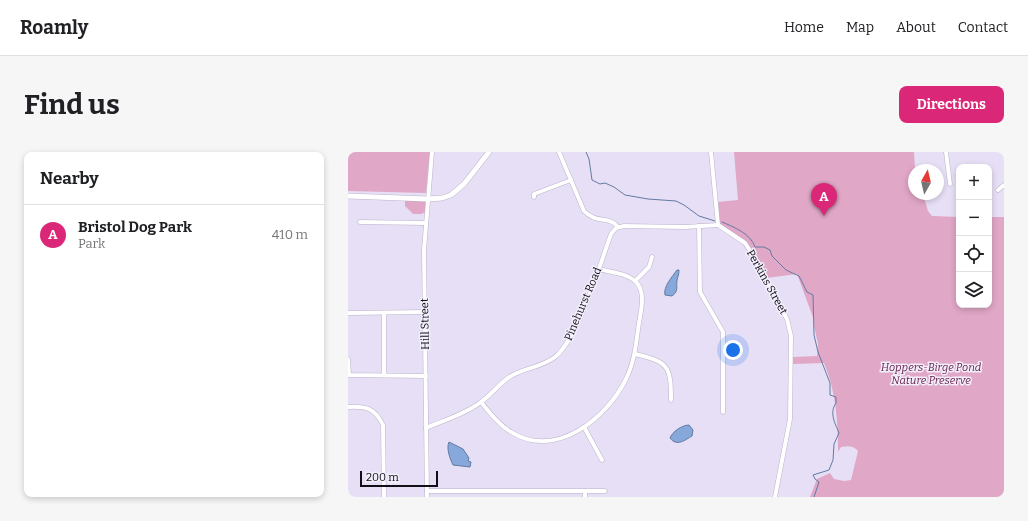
<!DOCTYPE html>
<meta charset="utf-8">
<style>
:root{--surface:#fff;--page:#f6f6f6;--text:#202124;--muted:#757577;--line:#e0e0e0;--accent:#db2777}
body{margin:0;font-family:Bitter,serif;background:var(--page);color:var(--text)}
.controls{position:absolute;right:12px;top:12px;display:grid;overflow:hidden;border-radius:8px;box-shadow:0 2px 6px #0003}
.controls button{width:36px;height:36px;display:grid;place-items:center;padding:0;border:0;border-bottom:1px solid var(--line);background:var(--surface);color:var(--text);font:20px sans-serif}
.compass{position:absolute;left:560px;top:12px;width:36px;height:36px;border-radius:50%;background:var(--surface);box-shadow:0 2px 6px #0003;rotate:8deg}
.scale{position:absolute;left:12px;bottom:10px;width:78px;box-sizing:border-box;padding-left:4px;border:2px solid #120f17;border-top:0;font-size:11px;line-height:14px;white-space:nowrap;color:#120f17;-webkit-text-stroke:3px #f3eefc;paint-order:stroke}
.you{position:absolute;left:385px;top:198px;width:14px;height:14px;margin:-10px;border:3px solid #fff;border-radius:50%;background:#1a73e8;box-shadow:0 0 0 6px #1a73e833}
.badge{display:grid;place-items:center;width:26px;height:26px;border-radius:50%;background:var(--accent);color:#fff;font-size:13px;font-weight:700}
.pin{position:absolute;translate:-50% -33px;filter:drop-shadow(0 1px 2px #0008)}
.pin::after{content:'';position:absolute;top:21px;width:14px;height:12px;background:inherit;clip-path:polygon(0 0,100% 0,50% 100%)}
.list{margin:0;padding:0;list-style:none}
h2{display:flex;justify-content:space-between;align-items:center;height:52px;margin:0;padding:0 16px;font-size:17px}
h2 small{font-size:13px;font-weight:400;color:var(--muted)}
.list li{display:grid;grid-template-columns:26px 1fr auto;gap:12px;align-items:center;box-sizing:border-box;height:60px;padding:0 16px;border-top:1px solid var(--line)}
.list b{display:block;font-size:15px;white-space:nowrap}
.list p{margin:0;font-size:13px;white-space:nowrap;color:var(--muted)}
.list em{font-size:13px;font-style:normal;color:var(--muted)}
.icon{flex:none;width:22px;height:22px;fill:none;stroke:currentColor;stroke-width:2;stroke-linecap:round;stroke-linejoin:round}
.map{position:relative;flex:none;width:656px;height:345px;overflow:hidden;border-radius:8px}
header{display:flex;align-items:center;gap:24px;box-sizing:border-box;height:56px;padding:0 20px;background:var(--surface);border-bottom:1px solid var(--line)}
header strong{font-size:19px}
nav{display:flex;gap:22px;margin-inline-start:auto;font-size:14px}
.intro{display:flex;align-items:center;justify-content:space-between;box-sizing:border-box;height:96px;padding:0 24px}
h1{margin:0;font-size:28px}
.button{padding:10px 18px;border-radius:8px;background:var(--accent);color:#fff;font-size:14px;font-weight:700}
main{display:flex;gap:24px;padding:0 24px}
aside{flex:1;background:var(--surface);border-radius:8px;box-shadow:0 2px 6px #0003}
.map>svg:first-child{display:block}
</style>
<header>
<strong>Roamly</strong>
<nav><a>Home</a><a>Map</a><a>About</a><a>Contact</a></nav>
</header>
<div class="intro"><h1>Find us</h1><a class="button">Directions</a></div>
<main>
<aside>
<h2>Nearby<small></small></h2>
<ul class="list">
<li><span class="badge">A</span><div><b>Bristol Dog Park</b><p>Park</p></div><em>410 m</em></li>
</ul>
</aside>
<div class="map">
<svg width="656" height="345" viewBox="0 0 656 345">
<rect width="100%" height="100%" fill="#e7dff6"/>
<g fill="#e0a7c6">
<polygon points="0,0 82,0 78,41 0,39"/>
<path d="M386,0h180l1,18h-1v24h9l5,17 4,5 27,1v88h30v-88h15v280h-194l7,-18 13,-6 4,6 10,2 7,-1 7,-29c-5,-6 -10,-5 -17,-4l-3,5c0,-30 -2,-61 -14,-89l-31,1v-7l24,-1 1,-12 -4,-18v-6l-17,-46 -31,4 -21,-35 -27,-18 -2,-20 3,-1 -1,-2 20,-2z"/>
<polygon points="57,48 77,49 78,60 73,62 65,62 57,54"/>
</g>
<g fill="#86a8da" stroke="#637aa0">
<path d="M329,118h2c0,4 -1,6 -2,10 -1,7 2,11 -5,16l-7,-1c-2,-8 7,-18 12,-25z"/>
<path d="M341,273l4,5 -1,6c-7,4 -15,11 -22,2 2,-6 12,-13 19,-13z"/>
<path d="M101,290l14,7 6,9 -1,3 3,1 -1,5 -17,-2c-3,-6 -7,-17 -4,-23z"/>
</g>
<g fill="none" stroke-linecap="round" stroke-linejoin="round">
<g stroke="#637aa0" stroke-width="1">
<polyline points="238,0 241,7 244,28 252,32 257,31 266,35 277,43 300,47 328,49 336,53 351,64 367,69"/>
<path d="M374,70c12,5 29,12 33,25h9l6,3 2,6 14,14 13,6 8,16 6,3 1,40 4,17 12,31v12l6,2v6c-7,10 -1,20 3,30l-5,11 -1,16 -4,10 -16,5 2,4 4,3 -5,15"/>
</g>
<g stroke="#bbb3ca" stroke-width="5">
<g id="minor">
<path d="M211,0l25,59c12,13 27,5 34,16"/>
<polyline points="363,0 370,73 397,91 403,100 439,167 443,184 442,267 427,345"/>
<polyline points="598,0 602,32"/>
<polyline points="650,38 656,33"/>
<polyline points="186,45 186,42 223,28"/>
<polyline points="12,70 78,71"/>
<polyline points="351,74 352,140 375,180 375,260"/>
<polyline points="287,129 301,115 304,105"/>
<polyline points="0,161 77,160"/>
<polyline points="36,161 36,223"/>
<path d="M287,202c33,8 36,11 36,46"/>
<polyline points="0,207 1,223 78,224"/>
<path d="M133,250c9,11 18,23 30,30 45,28 96,-14 115,-53 9,-18 10,-37 13,-56 2,-13 7,-31 -3,-41 -9,-9 -26,-10 -38,-13"/>
<path d="M0,255c18,-1 27,1 35,18l1,72"/>
<polyline points="236,275 254,308"/>
<path d="M78,276c19,-8 39,-14 55,-26 10,-7 17,-17 27,-24 14,-10 33,-10 47,-21 22,-17 46,-95 56,-123l5,-6 8,-2 61,1 33,-2"/>
<polyline points="79,339 257,339"/>
<polyline points="79,345 76,98 84,0"/>
<polyline points="237,345 237,339"/>
</g>
</g>
<g stroke="#bbb3ca" stroke-width="6">
<polyline id="major" points="0,44 80,47 94,46 103,43 116,32 141,0"/>
</g>
<use href="#minor" stroke="#fff" stroke-width="4"/>
<use href="#major" stroke="#fff" stroke-width="5"/>
</g>
<g text-anchor="middle" dominant-baseline="central" stroke-width="3" stroke-linejoin="round" paint-order="stroke">
<g font-size="11" fill="#120f17" stroke="#f3eefc">
<text transform="translate(419 130) rotate(61)">Perkins Street</text>
<text transform="translate(235 152) rotate(-67)">Pinehurst Road</text>
<text transform="translate(77 172) rotate(-91)">Hill Street</text>
</g>
<g font-size="11" font-style="italic" fill="#69234e" stroke="#f3eefc">
<text x="583" y="215">Hoppers-Birge Pond<tspan x="583" dy="13">Nature Preserve</tspan></text>
</g>
</g>
</svg>
<div class="controls">
<button>+</button>
<button>−</button>
<button><svg class="icon" aria-label="locate" viewBox="0 0 24 24"><circle cx="12" cy="12" r="6"/><path d="M12 2v4M12 18v4M2 12h4M18 12h4"/></svg></button>
<button><svg class="icon" aria-label="layers" viewBox="0 0 24 24"><path d="M12 4l9 5-9 5-9-5zM3 14l9 5 9-5"/></svg></button>
</div>
<svg class="compass" viewBox="-18 -18 36 36"><path d="M0-13l5 13h-10z" fill="#e53935"/><path d="M0 13l5-13h-10z" fill="#757577"/></svg>
<div class="scale">200 m</div>
<div class="you"></div>
<div class="pin badge" style="left:476px;top:64px">A</div>
</div>
</main>
